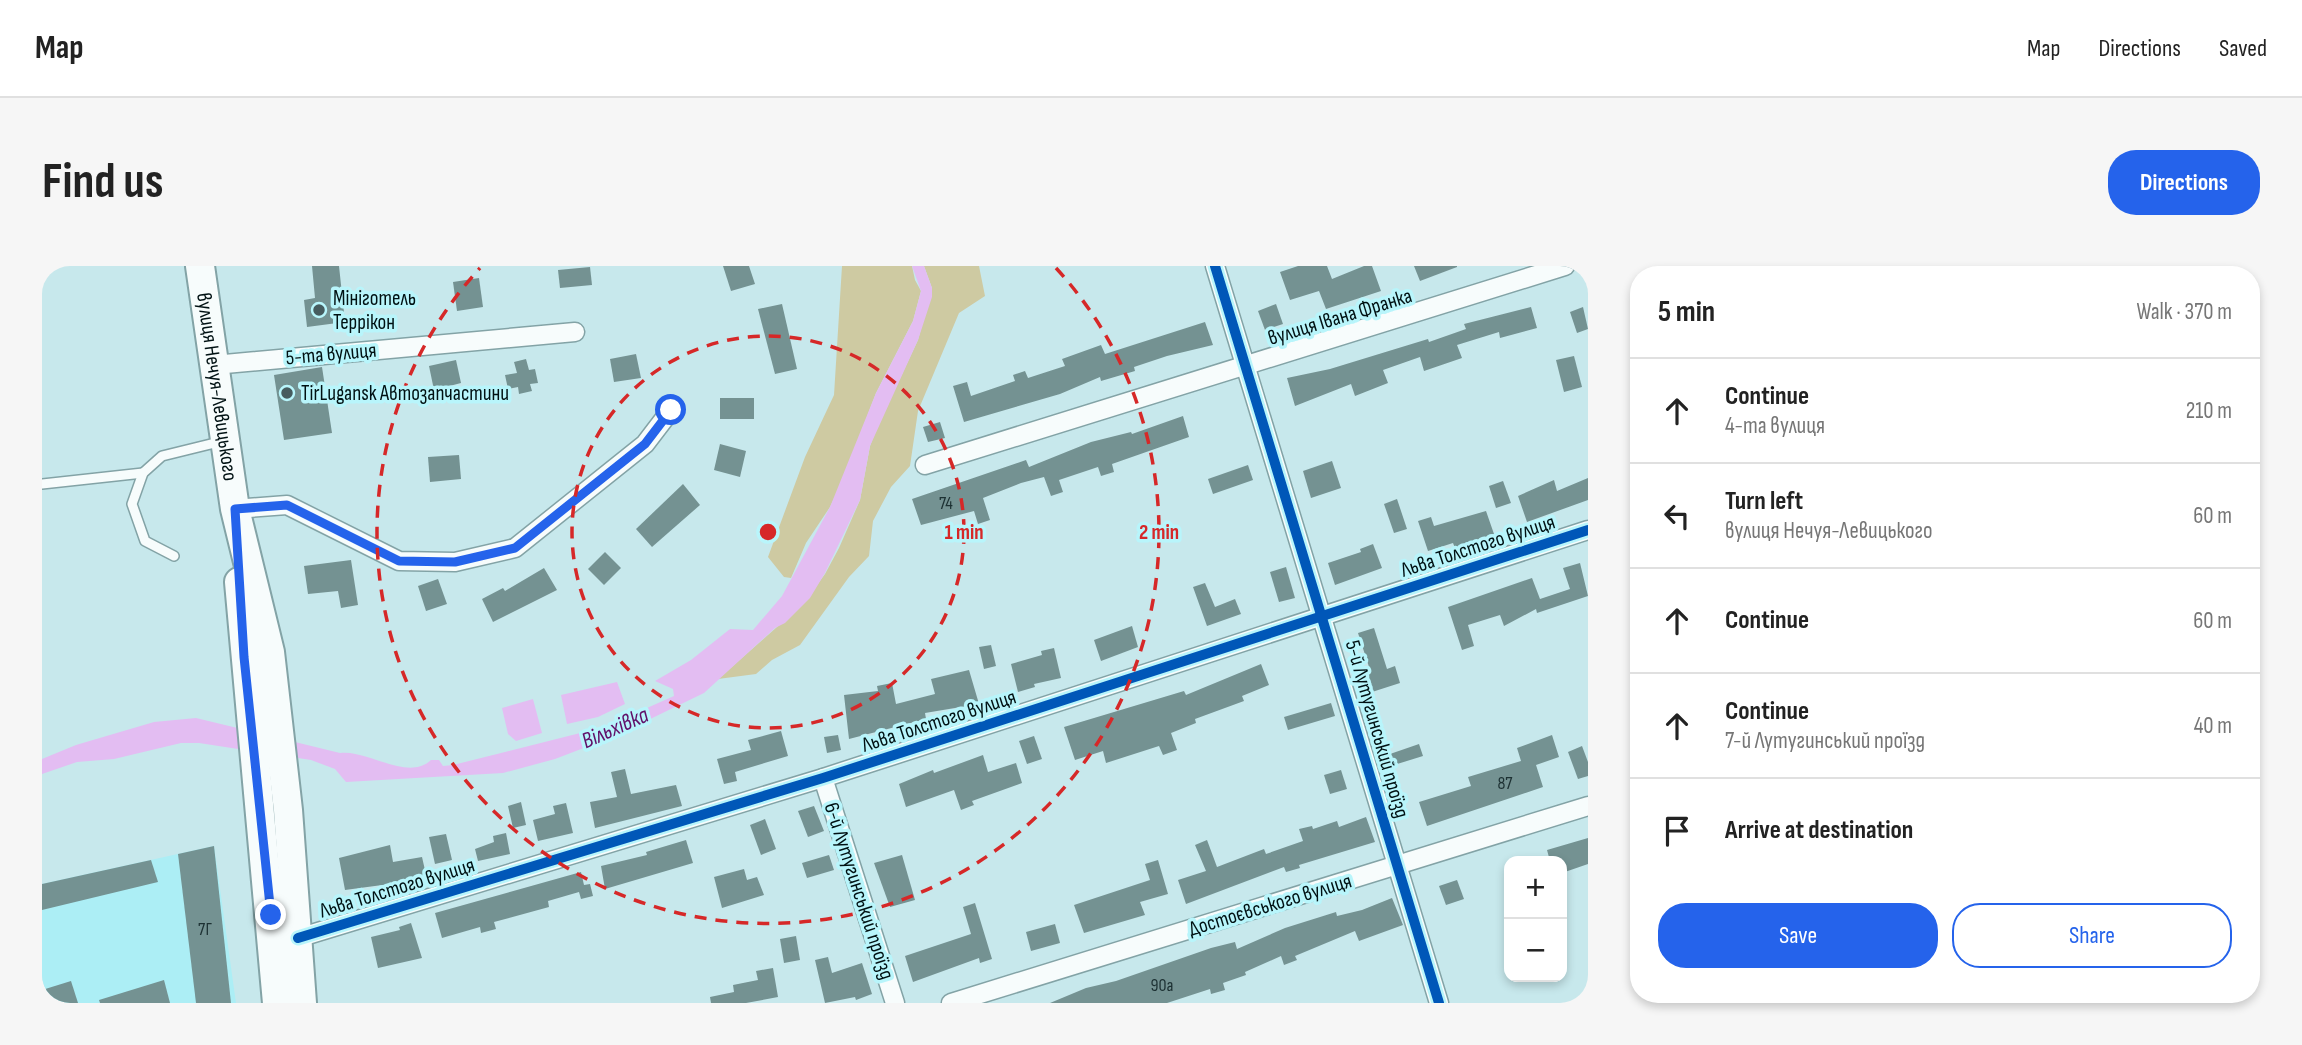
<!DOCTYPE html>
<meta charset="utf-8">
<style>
:root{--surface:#fff;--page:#f6f6f6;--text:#222;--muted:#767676;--line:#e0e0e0;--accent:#2563eb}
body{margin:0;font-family:"Sofia Sans Condensed",sans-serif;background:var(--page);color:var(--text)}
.controls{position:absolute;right:21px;bottom:21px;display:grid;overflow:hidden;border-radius:14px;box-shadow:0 4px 10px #0003}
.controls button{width:63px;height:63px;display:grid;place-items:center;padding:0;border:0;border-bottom:2px solid var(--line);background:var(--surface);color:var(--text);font:35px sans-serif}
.stop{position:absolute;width:21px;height:21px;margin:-16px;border:5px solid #2563eb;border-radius:50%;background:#fff}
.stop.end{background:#2563eb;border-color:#fff;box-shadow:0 2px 7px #0008}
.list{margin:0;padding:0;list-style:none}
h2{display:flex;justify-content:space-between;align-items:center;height:91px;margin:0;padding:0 28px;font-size:30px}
h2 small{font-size:23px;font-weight:400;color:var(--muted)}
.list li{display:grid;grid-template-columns:46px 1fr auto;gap:21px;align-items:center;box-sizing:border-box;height:105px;padding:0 28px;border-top:2px solid var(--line)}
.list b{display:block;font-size:26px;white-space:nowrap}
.list p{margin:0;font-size:23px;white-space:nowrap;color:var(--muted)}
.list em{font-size:23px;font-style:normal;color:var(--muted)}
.actions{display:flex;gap:14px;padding:21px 28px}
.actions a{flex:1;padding:16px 0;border:2px solid var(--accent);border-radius:28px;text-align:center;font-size:24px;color:var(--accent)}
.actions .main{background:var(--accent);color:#fff}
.icon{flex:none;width:38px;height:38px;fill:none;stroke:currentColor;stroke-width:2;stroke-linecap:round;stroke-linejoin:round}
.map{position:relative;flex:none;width:1546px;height:737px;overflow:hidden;border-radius:28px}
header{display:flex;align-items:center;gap:42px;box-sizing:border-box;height:98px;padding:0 35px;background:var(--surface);border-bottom:2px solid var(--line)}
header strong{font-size:33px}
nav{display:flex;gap:38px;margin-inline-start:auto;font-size:24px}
.intro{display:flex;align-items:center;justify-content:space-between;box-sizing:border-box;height:168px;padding:0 42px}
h1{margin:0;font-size:49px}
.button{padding:18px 32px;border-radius:28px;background:var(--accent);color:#fff;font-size:24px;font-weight:700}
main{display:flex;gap:42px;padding:0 42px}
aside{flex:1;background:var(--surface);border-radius:28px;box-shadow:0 4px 10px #0003}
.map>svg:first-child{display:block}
</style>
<header>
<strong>Map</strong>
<nav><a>Map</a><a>Directions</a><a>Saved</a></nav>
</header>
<div class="intro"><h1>Find us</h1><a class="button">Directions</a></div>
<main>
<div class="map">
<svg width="1546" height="737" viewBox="0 0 1546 737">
<rect width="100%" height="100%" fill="#c7e8ec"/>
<polygon fill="#aceef5" points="172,580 194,737 0,737 0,618"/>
<g fill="#cecaa2">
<polygon points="800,0 870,0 873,14 879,25 871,55 834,127 802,211 788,241 764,277 749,312 742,311 726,291 763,191 792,129"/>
<polygon points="882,0 937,0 943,30 917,47 876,145 868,200 849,221 831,255 827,290 807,311 758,379 730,394 714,408 676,413 761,338 783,308 797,282 818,234 828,180 836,159 876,74 890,22"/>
</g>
<g fill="#e3bdf2">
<path d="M870,0h12l8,22v9l-14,43 -48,106 -10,54 -35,73 -15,25 -25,25 -10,5 -71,65 -89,43 -60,23 -52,14 -157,9 -11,-13 -24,-9 -112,-17h-18l-67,16 -37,3 -35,12v-15l34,-14 78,-23 42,-4 144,35c27,-4 68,29 91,7h8l4,6 10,-1 151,-38 70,-31 -1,-7 -18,-8 36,-21 39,-31 23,1 29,-34 48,-89 46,-114 37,-72 8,-30z"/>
<polygon points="575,416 583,438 556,451 525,458 519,429"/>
<polygon points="491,433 500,467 474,475 466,468 460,442"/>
</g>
<g fill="#749292">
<polygon points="270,0 297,0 303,56 265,61 262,34 273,32"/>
<polygon points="681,0 707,0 713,18 689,25"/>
<polygon points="1256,0 1285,0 1290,13 1322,0 1330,0 1339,25 1284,43 1277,25 1248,34 1238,6"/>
<polygon points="1372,0 1415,0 1415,1 1378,15"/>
<polygon points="548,1 550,19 518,22 516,4"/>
<polygon points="437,12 441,41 415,45 411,16"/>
<polygon points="740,38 755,103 733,108 716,43"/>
<polygon points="1234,38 1241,58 1223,64 1216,45"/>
<polygon points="1489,41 1495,62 1458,72 1457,66 1415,79 1420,92 1382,105 1378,91 1341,104 1346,117 1313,130 1309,118 1253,140 1245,112 1288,103 1386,73 1387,76 1424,63 1422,58"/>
<polygon points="1541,41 1546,63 1535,67 1528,46"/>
<polygon points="1163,56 1171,79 1125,90 1092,101 1093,105 1059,115 1058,111 1018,128 922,156 911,120 925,116 929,130 973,115 971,109 983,105 986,112 1023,100 1020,93 1059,79 1063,88"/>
<polygon points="594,88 599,112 572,116 568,93"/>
<polygon points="1532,90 1540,121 1522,126 1514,94"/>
<polygon points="484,93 487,104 493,103 496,117 488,118 490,125 477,128 476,121 466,123 463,109 475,107 472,96"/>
<polygon points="414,94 419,117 392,124 387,100"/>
<polygon points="280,101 290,167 242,174 232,109"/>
<rect x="678" y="132" width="34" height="21"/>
<polygon points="1141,150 1147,171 1070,198 1072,206 1059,210 1056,201 1017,214 1021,226 1009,230 1002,211 979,217 941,232 948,254 936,258 932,245 879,259 870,233 984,194 987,201 1049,176 1089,166 1090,168"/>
<polygon points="898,156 903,172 886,176 881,161"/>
<polygon points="678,178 704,185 698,211 672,204"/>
<polygon points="417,189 419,213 388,216 386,191"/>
<polygon points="1290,195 1299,222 1269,232 1261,205"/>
<polygon points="1206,199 1211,214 1171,228 1166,213"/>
<polygon points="1546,212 1546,234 1485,256 1476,230 1512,214 1515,225"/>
<polygon points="1461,215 1469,237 1454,242 1447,220"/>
<polygon points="641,218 658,239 610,281 594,263"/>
<polygon points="1355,233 1365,263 1352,267 1342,238"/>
<polygon points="1444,245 1452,268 1413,282 1411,277 1386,285 1376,255 1389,251 1392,260"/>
<polygon points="1331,278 1340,302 1293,319 1286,297 1319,286 1318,283"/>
<polygon points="563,286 579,302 562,319 546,303"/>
<polygon points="309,294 316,339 299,342 296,325 266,328 262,300"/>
<polygon points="1538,297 1546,330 1495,347 1494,343 1462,360 1458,349 1426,359 1432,380 1420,384 1406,341 1490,312 1498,333 1528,323 1521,302"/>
<polygon points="1244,301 1253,332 1237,336 1228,306"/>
<polygon points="502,302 515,324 451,356 440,333 461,322 463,325"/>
<polygon points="396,313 405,338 384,345 376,320"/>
<polygon points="1163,317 1173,341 1193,333 1199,348 1165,360 1151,321"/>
<polygon points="1090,360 1096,381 1059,395 1052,374"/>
<polygon points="1332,362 1345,403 1353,400 1358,417 1330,426 1325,409 1329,407 1316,367"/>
<polygon points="949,379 954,400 942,403 937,381"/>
<polygon points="1012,382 1019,412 992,418 993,421 976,426 969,398 1000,389 999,385"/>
<polygon points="1219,398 1227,419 1200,430 1202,435 1153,453 1154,457 1129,467 1135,484 1121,489 1117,480 1064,497 1061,485 1033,494 1022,461 1142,425 1144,429"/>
<polygon points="927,404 937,438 883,447 884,453 807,473 802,429 836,425 835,420 850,417 854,438 893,428 889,413"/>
<polygon points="1289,437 1293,450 1246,464 1242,451"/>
<polygon points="739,465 746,490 693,506 695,515 682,518 675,493 709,484 706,474"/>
<polygon points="796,469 799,484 785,487 782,471"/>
<polygon points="1510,469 1517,491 1494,499 1501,521 1385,560 1377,536 1429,520 1426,511 1479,495 1475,482"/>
<polygon points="992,470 1000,493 985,498 977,475"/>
<polygon points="1377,478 1381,490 1352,499 1348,488"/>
<polygon points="1540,480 1546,496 1546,510 1536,513 1526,486"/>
<polygon points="941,489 946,506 974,497 980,517 930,535 932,539 919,544 912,524 864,541 857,518 891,504 892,507"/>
<polygon points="583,503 589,528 634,519 640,540 553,562 548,536 575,531 569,506"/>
<polygon points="1299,504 1305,523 1288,528 1282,509"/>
<polygon points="479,536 484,559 471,562 466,540"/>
<polygon points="524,537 531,567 496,575 491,554 513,548 511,540"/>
<polygon points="772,540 782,565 766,571 756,545"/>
<polygon points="1324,551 1333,576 1257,599 1258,602 1244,606 1242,601 1144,638 1136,614 1164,605 1153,579 1165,574 1175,601 1222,583 1224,588 1261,575 1257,563 1270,560 1271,563 1295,555 1297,561"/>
<polygon points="723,553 734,583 719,589 708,559"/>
<polygon points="464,567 468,588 436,595 433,583 452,576 451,570"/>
<polygon points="404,568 410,594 393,598 387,571"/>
<polygon points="1546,572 1546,598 1520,607 1520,595 1508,595 1505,584"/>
<polygon points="644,574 651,597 563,623 559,600 605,589 604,586"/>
<polygon points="348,579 351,596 380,591 385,613 303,624 297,592"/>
<polygon points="172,580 189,737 154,737 136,588"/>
<polygon points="787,589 792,604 765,612 760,597"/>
<polygon points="860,589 873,634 848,641 832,597"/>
<polygon points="109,594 116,616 0,644 0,618"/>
<polygon points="1116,594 1126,628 1098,636 1103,649 1042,667 1032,639 1108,614 1103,598"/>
<polygon points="702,603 705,614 715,611 722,629 680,642 672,611"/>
<polygon points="539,606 542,619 548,618 551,630 539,633 537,626 506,635 507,641 452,656 454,663 439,667 438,661 400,672 393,647"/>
<polygon points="1415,614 1422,633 1404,639 1397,620"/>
<polygon points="1350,632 1361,659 1317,675 1313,665 1253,690 1255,694 1242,699 1239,690 1203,706 1204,709 1181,717 1183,724 1169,728 1168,723 1125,737 1008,737 1044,722 1074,715 1169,682 1193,676 1195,683 1243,662 1294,646 1295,650 1320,644"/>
<polygon points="933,637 950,693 938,697 937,692 871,716 863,690 929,668 921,641"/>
<polygon points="369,657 380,692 336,702 329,671 358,664 357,661"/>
<polygon points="1013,658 1018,677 989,685 984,666"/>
<polygon points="754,670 758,694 742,697 738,673"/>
<polygon points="786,691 790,707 820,697 830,728 814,734 813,731 783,737 773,694"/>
<polygon points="731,702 736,731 704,737 669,737 668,731 692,726 691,719 716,714 714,705"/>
<polygon points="122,714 128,737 58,737 57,734"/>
<polygon points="29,715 36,737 0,737 0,724"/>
</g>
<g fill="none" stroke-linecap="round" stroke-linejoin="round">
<g stroke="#83a3a6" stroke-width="12">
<g id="lane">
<polyline points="0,218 101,207"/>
<polyline points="132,290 103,275 90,238 101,207 120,190 181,175"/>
</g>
</g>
<g stroke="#83a3a6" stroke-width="21">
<g id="street">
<polyline points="1173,0 1397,737"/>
<polyline points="172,99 533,66"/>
<polyline points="883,199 1523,0"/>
<polyline points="193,243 245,239 357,295 413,296 473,282 603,178 629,144"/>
<polyline points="781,512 853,737"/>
<polyline points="256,672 781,512 1546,264"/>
<polyline points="909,737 1546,540"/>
</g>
</g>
<g stroke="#83a3a6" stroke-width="32">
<g id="primary">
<path id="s1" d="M158,0l35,243 35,143 18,158 14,193"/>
<polyline points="197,316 235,737"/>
</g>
</g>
<use href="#lane" stroke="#f7fcfc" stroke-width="9"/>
<use href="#street" stroke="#f7fcfc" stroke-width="18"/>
<use href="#primary" stroke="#f7fcfc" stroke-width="28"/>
<g stroke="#b8f5fb" stroke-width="15">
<g id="cycleway">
<polyline points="1173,0 1397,737"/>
<polyline points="256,672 781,512 1546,264"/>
</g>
</g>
<use href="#cycleway" stroke="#0057b8" stroke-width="10"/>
</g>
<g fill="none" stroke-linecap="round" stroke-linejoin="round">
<polyline stroke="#2563eb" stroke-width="9" points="229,649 202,391 193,243 245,239 357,295 413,296 473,282 603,178 629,144"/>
</g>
<g fill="none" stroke="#d62828" stroke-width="3.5" stroke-dasharray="12 9">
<circle cx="726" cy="266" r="196"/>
<path d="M1014 2A391 391 0 1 1 438 2"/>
</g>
<g fill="#465c5f" stroke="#b8f5fb" stroke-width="2.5">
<circle cx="277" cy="44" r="7"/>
<circle cx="245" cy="127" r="7"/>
</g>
<g text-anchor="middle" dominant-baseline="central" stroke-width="7" stroke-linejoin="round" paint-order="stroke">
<g font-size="18" fill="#1d3133">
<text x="904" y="237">74</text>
<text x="1463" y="517">87</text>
<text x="163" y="663">7Г</text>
<text x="1120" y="719">90а</text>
</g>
<g font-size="21" fill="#001113" stroke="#b8f5fb" text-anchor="start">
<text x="291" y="32">Мініготель<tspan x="291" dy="24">Террікон</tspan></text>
<text x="259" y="127">TirLugansk Автозапчастини</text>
</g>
<g font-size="21" fill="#001113" stroke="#b8f5fb">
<text transform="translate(1298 51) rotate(-17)">вулиця Івана Франка</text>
<text transform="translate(289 88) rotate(-5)">5-та вулиця</text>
<text stroke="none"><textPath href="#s1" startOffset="122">вулиця Нечуя-Левицького</textPath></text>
<text transform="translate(1436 280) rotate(-18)">Льва Толстого вулиця</text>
<text transform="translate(897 455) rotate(-18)">Льва Толстого вулиця</text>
<text transform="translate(1335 463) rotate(74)">5-й Лутугинський проїзд</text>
<text transform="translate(355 622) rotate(-17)">Льва Толстого вулиця</text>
<text transform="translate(817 625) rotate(72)">6-й Лутугинський проїзд</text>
<text transform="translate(1228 639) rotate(-17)">Достоєвського вулиця</text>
</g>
<g font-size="23" font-style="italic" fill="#611069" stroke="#b8f5fb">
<text transform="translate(573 462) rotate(-24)">Вільхівка</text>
</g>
</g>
<circle cx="726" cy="266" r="10" fill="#d62828" stroke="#b8f5fb" stroke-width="3.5"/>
<g font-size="21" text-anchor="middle" font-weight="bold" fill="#d62828" stroke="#b8f5fb" stroke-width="7" stroke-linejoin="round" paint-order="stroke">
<text x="922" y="273">1 min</text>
<text x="1117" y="273">2 min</text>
</g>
</svg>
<div class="controls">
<button>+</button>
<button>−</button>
</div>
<div class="stop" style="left:629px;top:144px"></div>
<div class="stop end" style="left:229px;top:649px"></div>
</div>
<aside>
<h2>5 min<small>Walk · 370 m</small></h2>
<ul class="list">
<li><svg class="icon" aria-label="ahead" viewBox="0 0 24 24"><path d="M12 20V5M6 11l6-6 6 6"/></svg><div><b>Continue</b><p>4-та вулиця</p></div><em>210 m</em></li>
<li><svg class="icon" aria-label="left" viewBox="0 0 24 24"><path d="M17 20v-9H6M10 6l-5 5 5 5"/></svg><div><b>Turn left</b><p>вулиця Нечуя-Левицького</p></div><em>60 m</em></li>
<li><svg class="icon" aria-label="ahead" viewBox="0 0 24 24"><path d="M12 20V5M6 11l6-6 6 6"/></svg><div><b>Continue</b></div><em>60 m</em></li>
<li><svg class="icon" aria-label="ahead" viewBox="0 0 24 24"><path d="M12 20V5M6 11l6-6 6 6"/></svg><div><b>Continue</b><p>7-й Лутугинський проїзд</p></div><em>40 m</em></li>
<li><svg class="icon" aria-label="arrive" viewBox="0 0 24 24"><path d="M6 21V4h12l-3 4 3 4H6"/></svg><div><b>Arrive at destination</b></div></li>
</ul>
<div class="actions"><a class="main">Save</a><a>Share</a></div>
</aside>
</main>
